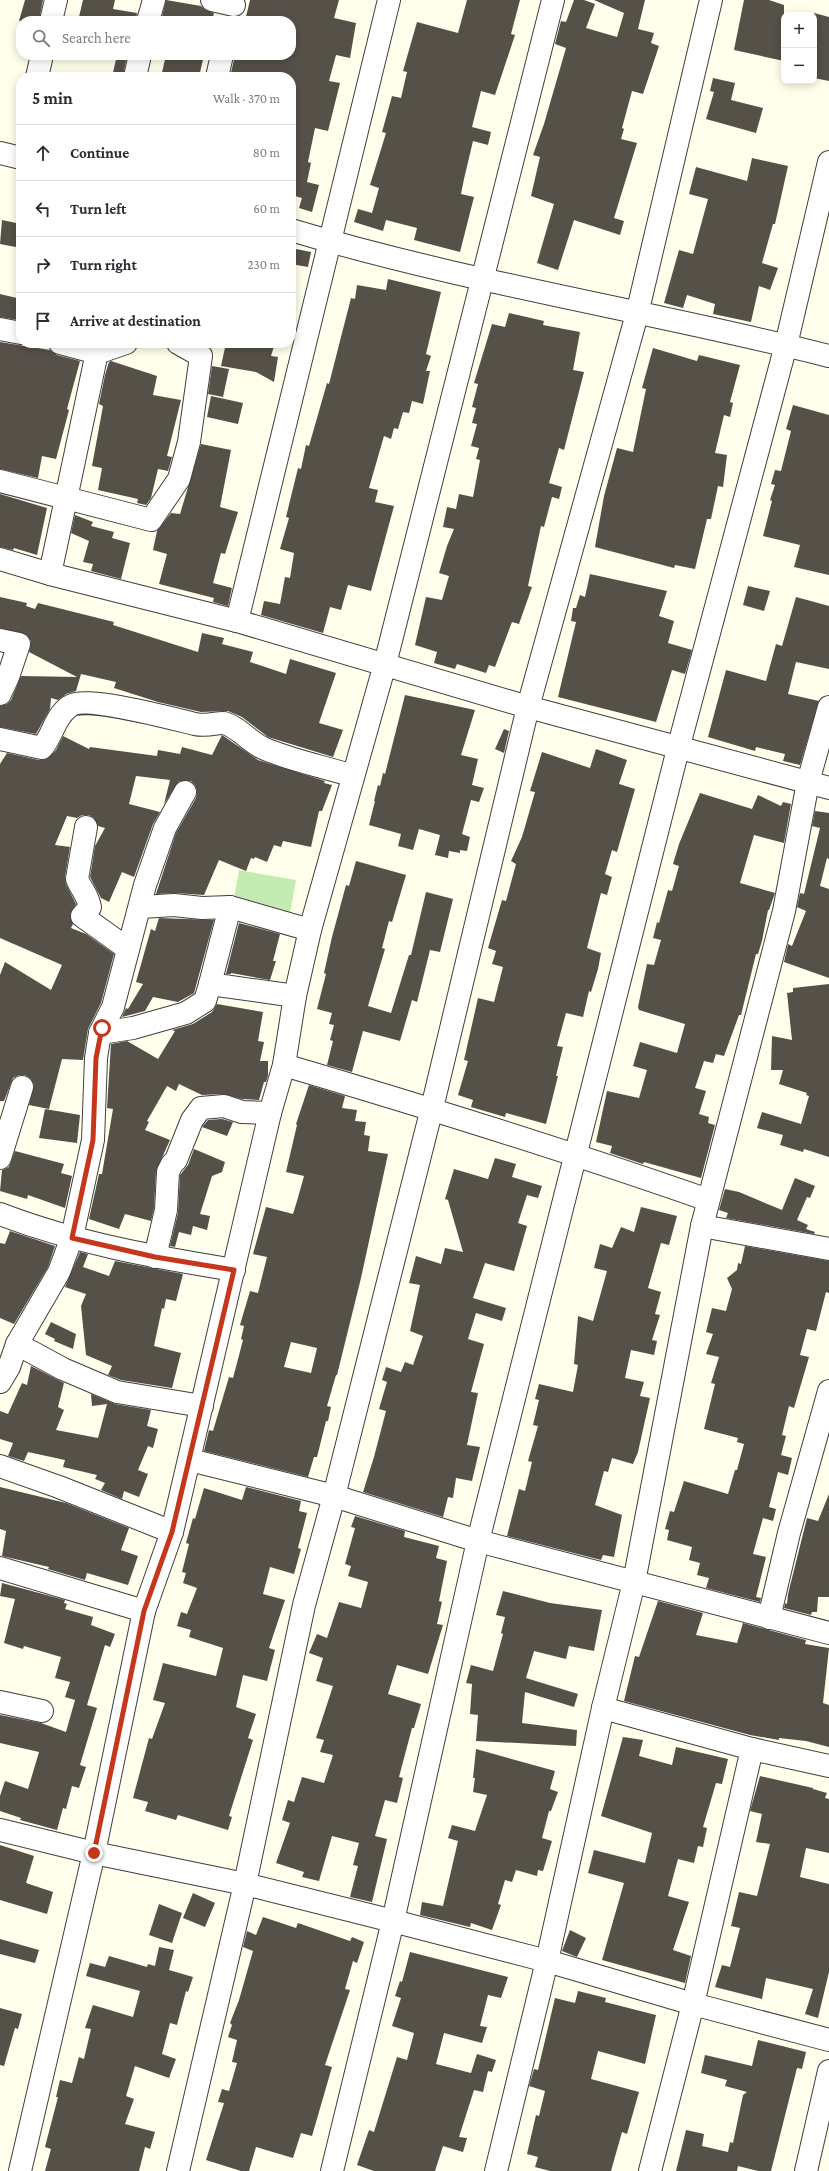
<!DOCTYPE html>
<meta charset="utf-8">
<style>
:root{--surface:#fff;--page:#f7f7f7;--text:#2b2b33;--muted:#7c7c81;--line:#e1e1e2}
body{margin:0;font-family:"Crimson Pro",serif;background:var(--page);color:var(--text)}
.controls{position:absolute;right:12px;top:12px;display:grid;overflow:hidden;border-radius:8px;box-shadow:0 2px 10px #0003}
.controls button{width:36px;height:36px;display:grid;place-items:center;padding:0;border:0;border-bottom:1px solid var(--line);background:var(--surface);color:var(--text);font:20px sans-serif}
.stop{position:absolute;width:12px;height:12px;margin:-9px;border:3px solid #c5361b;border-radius:50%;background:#fff}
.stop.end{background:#c5361b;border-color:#fff;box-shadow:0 1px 4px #0008}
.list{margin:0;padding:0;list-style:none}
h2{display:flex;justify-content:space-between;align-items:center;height:52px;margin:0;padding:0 16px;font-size:17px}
h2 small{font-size:13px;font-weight:400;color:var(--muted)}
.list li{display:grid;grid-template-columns:26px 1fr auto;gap:12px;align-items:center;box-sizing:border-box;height:56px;padding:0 16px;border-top:1px solid var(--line)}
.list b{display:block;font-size:15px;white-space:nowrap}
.list em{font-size:13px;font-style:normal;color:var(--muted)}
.icon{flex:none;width:22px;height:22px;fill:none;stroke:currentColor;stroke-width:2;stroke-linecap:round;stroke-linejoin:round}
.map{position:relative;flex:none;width:829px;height:2171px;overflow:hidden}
.search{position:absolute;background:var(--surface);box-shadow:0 2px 10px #0003;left:16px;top:16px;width:280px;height:44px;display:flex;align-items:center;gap:10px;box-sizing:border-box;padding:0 14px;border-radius:16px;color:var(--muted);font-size:15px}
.panel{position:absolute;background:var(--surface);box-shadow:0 2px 10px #0003;left:16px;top:72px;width:280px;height:276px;border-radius:16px}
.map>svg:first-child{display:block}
</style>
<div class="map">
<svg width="829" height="2171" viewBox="0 0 829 2171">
<rect width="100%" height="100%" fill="#ffffeb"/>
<polygon fill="#c4ecb2" points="239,870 296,880 290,913 233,903"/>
<g fill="#555048" fill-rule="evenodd">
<polygon points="25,0 43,0 39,21 19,21"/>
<polygon points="83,0 115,0 113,9 137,13 136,21 78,21"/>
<polygon points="166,0 201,6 204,9 214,13 212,21 161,21"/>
<polygon points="250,0 339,0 334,18 356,23 350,58 336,55 329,81 340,83 328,131 315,128 308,162 311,163 307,182 319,185 312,212 299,208 302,198 291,195 291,77 230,77 235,55 291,55 291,21 245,21"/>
<polygon points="467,0 520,0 511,34 515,35 495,95 481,91 472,127 491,132 488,145 473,141 464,179 461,194 474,197 460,252 414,240 417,228 386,220 383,231 354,222 358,209 372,213 379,188 370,185 386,133 382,132 392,96 401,98 407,72 403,71 417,22 458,33"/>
<polygon points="574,0 584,0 595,4 586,28 617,37 624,13 594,0 645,0 638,29 654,33 651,43 659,46 643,94 632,91 622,128 624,129 621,139 637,143 614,218 624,221 620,235 574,220 558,270 537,263 554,204 531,196 540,157 533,155 544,124 566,48 555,44 561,21 566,22"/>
<polygon points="744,0 769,0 784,5 784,61 734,50"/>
<polygon points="814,13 829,17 829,81 814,78"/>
<polygon points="117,55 127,55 123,77 112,77"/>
<polygon points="166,55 204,55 199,77 161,77"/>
<polygon points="713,78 735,83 731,100 763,108 756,133 706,119 714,92 710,91"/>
<polygon points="752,158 788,166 775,224 773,224 762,263 778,268 770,290 759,286 751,322 713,314 715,304 687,295 683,308 664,303 679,250 693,254 708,199 689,194 696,167 747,181"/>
<polygon points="2,220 21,224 21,248 0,244"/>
<polygon points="291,248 311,252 308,267 291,264"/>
<polygon points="388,279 441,292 426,354 431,356 426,371 430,371 423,404 412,401 409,413 403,412 398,429 394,428 391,439 384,436 369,488 378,490 375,502 394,506 371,591 348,585 341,610 330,607 323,633 261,615 264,601 280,604 285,577 290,578 294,553 280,549 289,518 286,517 298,468 301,469 306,445 309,446 327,383 329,384 351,298 355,299 357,285 386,290"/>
<polygon points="0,294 21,299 18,320 0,317"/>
<polygon points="509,313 544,321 543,325 580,332 573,370 584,372 564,450 559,448 549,483 562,487 559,499 552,497 544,527 541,526 528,586 532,587 519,624 512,622 495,667 489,665 486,673 457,664 455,669 434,663 437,652 415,645 426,597 442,600 449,576 439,573 447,546 454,529 443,527 447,507 456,509 459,494 473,497 480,460 476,459 479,448 471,446 477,424 472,423 476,408 472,407 478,384 474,383 492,324 505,327"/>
<polygon points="0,342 50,350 57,355 80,361 67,409 69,410 56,459 42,456 38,478 0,469"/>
<polygon points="226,343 275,343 271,356 278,357 274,382 256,372 221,366"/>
<polygon points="653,348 697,361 699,355 740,365 730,402 733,403 730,417 724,415 715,453 727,455 723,487 718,486 711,519 707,519 695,569 675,565 674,568 595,547 604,496 617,448 633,452 646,389 642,388"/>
<polygon points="111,361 157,376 153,395 181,400 167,456 172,457 168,471 158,469 151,498 146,505 137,503 138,499 98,490 102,468 92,466 103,406 99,404 105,375 109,362"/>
<polygon points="212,366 229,369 223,397 208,394"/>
<polygon points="211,396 243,403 238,424 207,417"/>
<polygon points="793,405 829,415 829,575 794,567 800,545 763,536 772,501 770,500 775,485 771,484 775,470 781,471 791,431 786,429"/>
<polygon points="201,444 231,450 220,507 238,512 225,554 221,553 213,583 232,588 228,606 213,602 214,598 159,584 167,554 153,550 157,531 171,513 180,514"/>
<polygon points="0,494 47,508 37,555 14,548 13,550 0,547"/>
<polygon points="75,515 93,522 91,526 114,532 112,538 130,543 121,579 91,571 93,564 83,562 89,541 71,533"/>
<polygon points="590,574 667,591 659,616 674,621 668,643 692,650 685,674 672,670 656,722 558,697 576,622 571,621 573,608 576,608 580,595 585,597"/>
<polygon points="748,586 770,591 764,611 743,605"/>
<polygon points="0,597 27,603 26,606 35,609 38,603 114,622 113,625 198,652 202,633 224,638 222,644 253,652 250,662 286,674 290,659 336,673 319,723 343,730 333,757 268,737 242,717 228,711 201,712 158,702 114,688 116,682 81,674 76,691 66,694 58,700 51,698 50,709 36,734 0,727 0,706 7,704 11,700 21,676 77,677 29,652 31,641 27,635 0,628"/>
<polygon points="796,597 829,606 829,669 796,662 788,694 819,701 800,765 783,761 785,754 756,747 755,751 708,737 726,670 766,681 776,644 782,646"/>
<polygon points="405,695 475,710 461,755 478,759 472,785 484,788 479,802 471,800 462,834 470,837 467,851 460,850 460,853 449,851 448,858 435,855 440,835 419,829 413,850 398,846 401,834 369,825 375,801 374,801 378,785 380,786 383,773 385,774"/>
<polygon points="504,729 509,731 504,753 495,749"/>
<polygon points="222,735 258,760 325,781 324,783 332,785 322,811 319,811 311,847 283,841 281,847 274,845 267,862 255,857 254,859 251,858 246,871 219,860 204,895 175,893 156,894 176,833 196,798 197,791 195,785 191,781 179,781 164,804 170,780 136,776 129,804 160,812 153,824 134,877 122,872 109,902 101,898 90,877 95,846 105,828 98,826 94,818 89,815 82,815 77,818 67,816 55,845 70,847 65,877 66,884 76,904 70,914 73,924 71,928 86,934 114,954 101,1003 88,1029 83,1060 62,1059 49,1109 29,1105 34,1085 31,1079 25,1075 19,1075 13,1078 4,1101 0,1101 0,975 5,962 51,990 62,965 0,938 0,764 7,753 39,760 47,759 56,750 63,736 89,749 90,747 157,756 158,750 180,754 182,747 212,755"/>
<polygon points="596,749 627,760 619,784 635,789 617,852 612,850 605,874 612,877 607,895 601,893 587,948 601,953 598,969 591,992 589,991 583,1017 566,1013 557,1046 563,1047 556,1076 558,1076 546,1124 506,1113 505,1117 471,1107 473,1100 458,1095 468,1061 464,1060 478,998 494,1002 503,967 492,964 496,951 488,948 502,900 506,901 516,864 511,861 522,837 535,792 530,791 542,752 590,768"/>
<polygon points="700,793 752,809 758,795 781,806 783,802 791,804 784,843 754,835 740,883 775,893 769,910 768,910 762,941 758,954 756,954 741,1015 739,1015 724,1056 716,1054 713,1063 704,1061 695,1088 706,1091 699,1114 709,1117 708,1123 715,1125 701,1178 644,1162 643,1164 610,1153 612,1146 596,1142 607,1091 639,1098 647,1070 633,1066 640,1042 677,1053 685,1024 639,1010 638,1007 647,964 654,965 661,940 653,938 657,922 659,923 668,890 672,891 679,866 673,864 679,844"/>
<polygon points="815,811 829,813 829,859 827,858 820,886 829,889 829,978 784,962 788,944 792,946 806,911 797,907 800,893 804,894 820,828 812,826"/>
<polygon points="356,861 406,875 392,922 389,921 382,948 385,949 368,1006 391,1013 409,955 411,955 426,892 453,899 440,952 430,950 417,1002 412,1000 400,1041 363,1031 352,1072 327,1065 333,1041 330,1040 334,1025 329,1024 332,1013 317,1009 326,974 324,973 332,937 346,885 349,886"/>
<polygon points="159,918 214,920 194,993 178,1002 153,997 145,1011 122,1017 126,1008 128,1009 143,984 136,982 151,929 155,931"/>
<polygon points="239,923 280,934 273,961 276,961 270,980 231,973 231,974 226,974"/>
<polygon points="829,984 829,1157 804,1149 803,1152 780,1145 783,1135 757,1128 762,1112 801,1124 809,1096 806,1095 807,1093 779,1084 783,1070 771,1070 772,1036 792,1040 787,993 793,992 793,988"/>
<polygon points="217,1004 263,1012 258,1041 264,1042 260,1061 268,1061 268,1076 266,1082 264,1082 259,1100 242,1099 223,1094 202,1095 179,1084 176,1091 167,1086 147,1121 149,1122 145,1130 170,1140 156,1171 154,1208 151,1221 125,1214 119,1229 89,1219 99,1174 102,1174 113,1109 107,1108 111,1044 127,1041 158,1059 175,1031 172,1030 193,1024 212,1012"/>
<path d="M309,1085l36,11 -3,12 15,2 -2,11 11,1 -2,13 6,1 -2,15 20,3 -27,124 -24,97h-1l-9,31 4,1 -3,14h-2l-9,36h-3l-6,20 -104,-26 5,-21 4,1 16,-54 4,1 10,-38 -2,-1 3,-13 -4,-1 10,-34 8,2 9,-36 -14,-3 13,-47 27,7 4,-13 7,-25 -18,-4 11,-47 -1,-1zM291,1342l26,6 -6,25 -27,-6z"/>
<polygon points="45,1109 80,1115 77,1143 39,1138"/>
<polygon points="222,1119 233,1122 227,1136 202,1127 208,1120"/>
<polygon points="194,1149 225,1162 222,1172 212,1176 200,1214 210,1216 207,1230 193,1226 191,1235 179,1232 175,1247 170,1246 178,1213 180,1175 188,1165"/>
<polygon points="15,1151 64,1164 61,1173 72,1176 65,1208 28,1195 27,1199 0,1191 2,1170 9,1167"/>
<polygon points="495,1158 516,1164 512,1177 542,1186 538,1198 527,1195 518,1223 527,1226 514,1271 485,1263 473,1298 506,1308 502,1321 476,1313 468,1339 484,1344 471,1392 478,1393 467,1445 480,1447 472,1481 456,1478 453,1498 448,1497 443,1517 363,1492 374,1457 386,1411 379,1409 387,1382 382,1380 386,1367 401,1372 405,1362 413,1365 423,1336 410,1331 420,1285 409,1283 416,1256 441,1264 445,1248 463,1252 448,1200 445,1199 454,1169 488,1179"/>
<polygon points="795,1178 815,1186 810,1198 807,1197 797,1220 808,1225 806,1229 815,1232 814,1234 726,1218 728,1213 719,1210 725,1189 739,1192 782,1210"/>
<polygon points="641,1207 677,1216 669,1245 661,1243 648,1288 661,1292 655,1314 660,1315 652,1340 657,1341 654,1355 631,1350 625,1378 644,1382 640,1396 650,1398 638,1452 633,1464 612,1458 608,1472 604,1471 595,1505 622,1515 614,1557 603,1555 601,1560 507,1536 519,1489 525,1491 532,1462 528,1461 538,1426 533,1425 539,1400 535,1399 539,1384 573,1392 578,1365 574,1364 578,1316 593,1321 607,1271 594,1268 600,1244 612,1248 621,1227 634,1232"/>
<polygon points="10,1231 55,1246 48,1267 14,1324 0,1318 0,1243 5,1244"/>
<polygon points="745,1246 829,1261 829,1293 826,1292 816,1331 807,1329 800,1355 809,1357 794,1408 789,1406 782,1435 786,1436 781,1455 792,1458 788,1475 778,1472 769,1507 776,1509 773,1521 763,1518 753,1554 766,1557 756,1597 761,1598 760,1602 706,1588 709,1578 697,1575 700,1563 689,1560 692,1547 667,1540 669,1530 665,1529 670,1511 674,1512 684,1481 728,1494 735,1470 737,1470 744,1444 737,1442 738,1438 704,1429 715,1384 711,1383 719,1357 706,1354 713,1334 706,1332 712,1308 726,1311 732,1289 727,1278 737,1270 738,1263 741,1264"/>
<polygon points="80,1252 88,1254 83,1267 109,1276 115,1261 183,1274 176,1301 166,1299 164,1309 162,1308 154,1346 181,1353 172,1388 121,1380 108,1375 112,1366 86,1355 81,1306 86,1294 65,1287"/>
<polygon points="51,1322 76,1334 73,1349 54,1341 55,1339 45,1334"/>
<polygon points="31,1366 64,1383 58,1407 64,1410 56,1430 98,1438 107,1404 92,1406 91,1394 115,1404 151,1410 147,1426 158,1429 153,1448 148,1446 138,1470 148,1474 139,1497 124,1491 122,1499 101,1490 105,1483 95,1479 97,1475 63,1467 65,1460 28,1452 24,1461 8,1456 13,1443 0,1439 0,1411 8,1414 22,1383 27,1385"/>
<polygon points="0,1487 66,1503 129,1528 121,1550 138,1556 128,1585 87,1573 85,1580 48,1569 49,1567 2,1556 6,1531 0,1529"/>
<polygon points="246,1487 301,1501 299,1511 307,1513 298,1548 301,1549 294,1574 270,1567 263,1594 285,1600 269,1648 275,1650 267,1681 243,1675 236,1707 256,1714 248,1738 253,1740 229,1816 232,1817 228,1830 178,1815 176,1820 145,1811 148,1802 133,1798 149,1738 152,1739 165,1703 153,1700 163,1663 216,1676 223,1648 189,1637 191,1630 177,1626 181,1612 187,1614 197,1588 183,1583 186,1573 182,1572 189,1544 186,1543 193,1518 195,1519 204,1488 242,1500"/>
<polygon points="829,1494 829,1597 818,1597 817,1612 812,1612 811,1615 784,1608 785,1603 787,1604 788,1594 807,1518 818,1521"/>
<polygon points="355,1516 405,1531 404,1537 439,1546 436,1558 447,1561 439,1601 442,1602 437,1624 443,1625 428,1674 397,1665 388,1694 421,1704 414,1728 412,1728 399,1777 403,1778 397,1803 385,1800 375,1836 387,1839 372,1902 350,1897 358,1866 353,1865 359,1843 332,1836 319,1881 302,1877 304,1872 276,1863 290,1823 282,1820 288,1800 294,1802 302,1777 324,1783 333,1755 320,1752 324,1740 316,1738 333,1686 316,1681 323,1658 309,1653 317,1634 327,1638 339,1602 361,1608 368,1582 348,1576 351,1566 345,1564 355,1528 351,1527"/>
<polygon points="2,1583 65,1600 64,1603 67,1604 65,1609 93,1617 91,1625 115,1634 110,1647 105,1645 87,1705 97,1708 80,1765 86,1767 79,1788 72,1786 66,1809 63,1808 57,1830 20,1820 21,1818 0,1811 0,1796 5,1781 28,1789 39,1752 0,1743 0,1715 41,1723 66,1732 75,1700 65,1697 70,1682 55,1678 61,1657 24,1646 23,1649 4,1643 15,1599 0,1596"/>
<polygon points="503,1591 550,1603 602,1610 594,1651 569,1646 566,1659 534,1651 526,1678 578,1694 574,1707 525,1692 522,1723 577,1730 576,1746 476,1741 478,1715 470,1714 472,1684 466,1683 471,1665 493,1671 503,1634 501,1633 505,1617 496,1615"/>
<polygon points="658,1601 703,1613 696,1635 737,1643 743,1623 806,1640 805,1644 829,1648 823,1703 829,1705 829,1747 806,1741 779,1738 779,1740 750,1735 624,1701 635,1656 639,1657"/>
<polygon points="623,1737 643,1740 639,1756 672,1765 676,1747 728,1759 722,1784 716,1783 703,1827 707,1828 703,1847 698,1846 694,1863 678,1859 668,1896 689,1902 673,1950 691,1956 685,1983 602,1960 624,1883 588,1873 594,1850 645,1863 652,1833 601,1816"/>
<polygon points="476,1749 555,1771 550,1789 558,1792 551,1811 549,1811 542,1838 552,1841 543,1871 538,1870 537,1876 516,1870 512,1882 505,1880 498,1904 501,1905 492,1930 471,1923 470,1927 420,1915 422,1902 443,1906 458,1841 448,1838 452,1825 475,1831 487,1795 473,1792 475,1778 473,1778"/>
<polygon points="760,1776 813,1788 813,1789 827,1793 825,1798 829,1799 829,1853 806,1848 800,1877 829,1884 829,1972 818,2018 805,2014 813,1989 766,1978 762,1999 715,1987 722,1965 730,1967 740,1928 731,1926 739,1892 757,1896 770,1844 756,1842 762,1814 750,1811"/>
<polygon points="0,1845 34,1856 26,1883 53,1892 47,1914 0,1900"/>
<polygon points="193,1893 215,1903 205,1927 183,1918"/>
<polygon points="159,1904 182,1913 172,1943 149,1935"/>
<polygon points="263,1917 296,1928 298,1923 350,1941 352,1937 364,1942 357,1963 353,1961 345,1989 350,1990 325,2065 332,2067 312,2136 301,2133 293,2158 256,2147 249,2171 241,2171 206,2160 224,2103 218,2102 222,2089 229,2091 237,2063 232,2062 237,2040 228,2037 232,2025 230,2023 239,2000 253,1951 243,1947 247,1931 256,1935"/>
<polygon points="570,1930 586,1938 577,1957 562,1951"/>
<polygon points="0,1939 39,1950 35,1963 0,1954"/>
<polygon points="159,1947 174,1950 169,1970 193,1977 188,1992 186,1991 177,2025 170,2023 162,2054 176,2059 169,2078 135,2066 126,2096 134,2099 125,2124 155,2132 150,2149 145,2147 139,2171 45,2171 51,2149 45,2147 58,2097 56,2097 60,2080 72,2083 79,2057 84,2059 91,2029 85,2028 93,2005 133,2017 140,1991 86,1976 90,1963 105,1967 109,1956 147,1967 148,1964 155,1966"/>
<polygon points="410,1952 508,1977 501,1998 488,1995 480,2026 487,2027 482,2043 444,2033 436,2064 471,2073 477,2054 496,2060 492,2072 488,2071 483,2092 474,2090 459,2137 467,2138 463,2152 443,2146 435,2171 374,2171 357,2165 369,2130 374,2132 397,2057 407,2060 414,2033 392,2026 401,1998 395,1996 400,1981 402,1982"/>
<polygon points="578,1991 606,1998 605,2002 656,2015 645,2064 598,2051 591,2079 639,2092 627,2134 622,2132 611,2171 550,2171 535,2167 538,2157 527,2154 536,2115 539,2116 545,2091 529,2086 534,2069 538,2070 555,1998 575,2003"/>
<polygon points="0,2008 22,2014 18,2029 15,2028 4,2066 0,2065"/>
<polygon points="758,2040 806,2052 802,2069 797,2068 771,2171 758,2171 738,2166 737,2171 676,2171 686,2130 704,2134 702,2146 728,2152 730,2142 733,2143 743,2095 747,2092 725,2086 727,2080 701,2073 705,2055 752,2066"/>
</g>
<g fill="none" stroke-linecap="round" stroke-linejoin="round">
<g stroke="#3f3f3f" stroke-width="24">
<g id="minor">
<polyline points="212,0 234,5"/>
<polyline points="51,21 56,0"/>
<polyline points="148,21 154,0"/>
<polyline points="37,77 42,55"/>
<polyline points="135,77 140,55"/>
<polyline points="217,77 222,55"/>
<polyline points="0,153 21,158"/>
<path d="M291,230c177,53 359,81 538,126"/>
<polyline points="0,329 21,333"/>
<polyline points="60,343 97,353 126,343"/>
<polyline points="0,481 151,520 179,479 189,442 201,356 178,343"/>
<polyline points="0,559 50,574 237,621 528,707 829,788"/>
<polyline points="50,574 99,343"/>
<polyline points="237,621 389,0"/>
<polyline points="0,640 19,644 8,677 0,694"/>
<path d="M0,739l42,9c11,-13 13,-32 28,-42 15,-11 104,13 125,18 12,3 24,-2 29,-1 15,4 25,19 39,25 26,12 62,19 90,28"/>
<path d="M86,827l-9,52c5,12 10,14 13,28l-8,9 46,33"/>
<polyline points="141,907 174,905 202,908 230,907 310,930"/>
<polyline points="230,907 210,984 295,996"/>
<polyline points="100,1033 133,1028 186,1013 205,1001 210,984"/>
<path d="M284,1065c142,42 284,86 424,135"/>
<polyline points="0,1158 22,1087"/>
<path d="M0,1214c75,29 154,43 234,56"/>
<polyline points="702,1226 829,1249"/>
<polyline points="155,1257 166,1210 168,1172 172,1164 176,1160 192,1120 201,1108 224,1106 242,1112 270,1113"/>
<polyline points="17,1344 63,1369 117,1392 202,1406"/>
<polyline points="0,1382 9,1367 17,1344 59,1272 72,1237 93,1140 96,1058 100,1033 113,1007 145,885 165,828 185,792"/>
<polyline points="190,1460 334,1496 478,1541 829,1633"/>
<polyline points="0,1466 59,1487 172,1532"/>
<polyline points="0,1568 144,1611"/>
<polyline points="769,1618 789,1533 829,1391"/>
<polyline points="0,1702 42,1711"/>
<polyline points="603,1708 752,1749 829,1766"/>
<polyline points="0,1830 94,1853 245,1884 393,1921 547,1961 693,2004 829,2040"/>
<polyline points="20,2171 94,1853 144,1611 172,1532 270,1113 284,1065 295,996 310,930 385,664 553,0"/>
<polyline points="178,2171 245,1884 304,1605 334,1496 432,1108 528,707 637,314 711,0"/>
<polyline points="332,2171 393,1921 478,1541 678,749 786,345 829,162"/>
<polyline points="496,2171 547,1961 603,1708 634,1582 702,1226 784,911 808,782 829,707"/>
<polyline points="650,2171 693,2004 752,1749"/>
<polyline points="806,2171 829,2071"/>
</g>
</g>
<use href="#minor" stroke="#fff" stroke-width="22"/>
</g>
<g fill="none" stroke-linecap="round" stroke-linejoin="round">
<polyline stroke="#c5361b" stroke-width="5" points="94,1853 144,1611 172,1532 234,1270 155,1257 72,1238 93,1140 96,1058 102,1028"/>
</g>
</svg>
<div class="controls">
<button>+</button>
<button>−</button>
</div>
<div class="stop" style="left:102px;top:1028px"></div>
<div class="stop end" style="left:94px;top:1853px"></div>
<div class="search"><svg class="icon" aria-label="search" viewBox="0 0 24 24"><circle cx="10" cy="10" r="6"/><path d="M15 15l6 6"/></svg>Search here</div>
<section class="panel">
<h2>5 min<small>Walk · 370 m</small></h2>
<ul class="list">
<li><svg class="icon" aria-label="ahead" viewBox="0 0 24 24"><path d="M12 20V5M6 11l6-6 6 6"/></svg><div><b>Continue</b></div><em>80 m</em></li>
<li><svg class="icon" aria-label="left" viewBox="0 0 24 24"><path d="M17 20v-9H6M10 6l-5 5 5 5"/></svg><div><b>Turn left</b></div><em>60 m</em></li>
<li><svg class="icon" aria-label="right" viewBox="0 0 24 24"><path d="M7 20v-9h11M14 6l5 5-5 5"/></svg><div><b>Turn right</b></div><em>230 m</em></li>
<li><svg class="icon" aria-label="arrive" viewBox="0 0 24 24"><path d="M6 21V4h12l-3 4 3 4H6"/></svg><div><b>Arrive at destination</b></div></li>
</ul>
</section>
</div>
